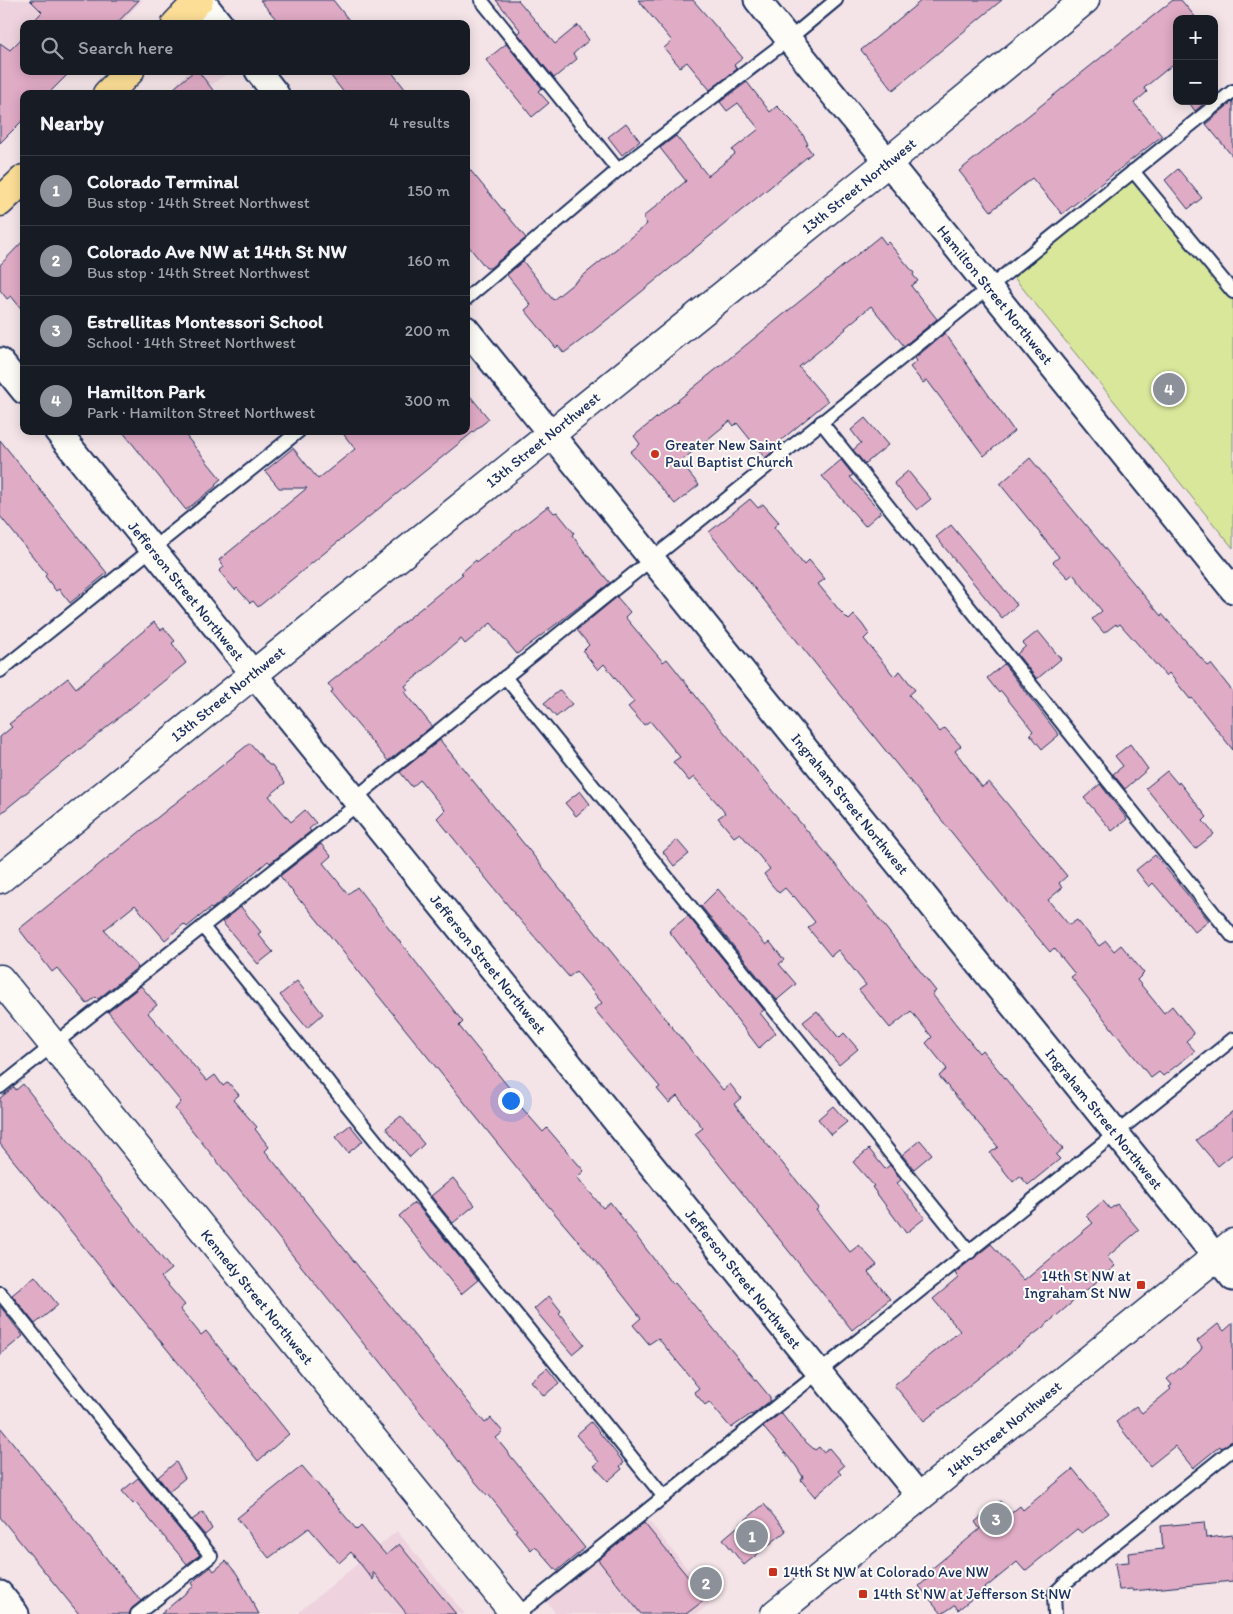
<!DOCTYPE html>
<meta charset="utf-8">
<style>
:root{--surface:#171b24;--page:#20242c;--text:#f1f3f6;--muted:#9ea1a6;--line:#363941;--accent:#8c9099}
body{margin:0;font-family:Itim,sans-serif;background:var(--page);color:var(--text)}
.controls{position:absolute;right:15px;top:15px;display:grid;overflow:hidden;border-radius:10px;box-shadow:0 2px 12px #0003}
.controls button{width:45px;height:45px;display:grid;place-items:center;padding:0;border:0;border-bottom:1px solid var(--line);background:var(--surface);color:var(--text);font:25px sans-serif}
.you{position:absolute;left:510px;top:1100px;width:18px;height:18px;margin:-12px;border:4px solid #fff;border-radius:50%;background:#1a73e8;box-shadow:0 0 0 8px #1a73e833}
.badge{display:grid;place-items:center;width:32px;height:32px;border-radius:50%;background:var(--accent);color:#fff;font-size:16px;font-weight:700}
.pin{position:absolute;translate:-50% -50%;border:2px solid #fff;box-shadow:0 1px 5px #0006}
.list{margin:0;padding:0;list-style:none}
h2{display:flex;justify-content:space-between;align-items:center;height:65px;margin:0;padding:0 20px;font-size:21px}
h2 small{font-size:16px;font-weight:400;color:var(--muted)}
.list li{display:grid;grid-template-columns:32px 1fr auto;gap:15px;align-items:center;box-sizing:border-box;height:70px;padding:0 20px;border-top:1px solid var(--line)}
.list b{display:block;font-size:19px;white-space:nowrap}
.list p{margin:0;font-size:16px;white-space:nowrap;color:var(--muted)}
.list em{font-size:16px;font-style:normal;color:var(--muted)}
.icon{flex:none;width:28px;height:28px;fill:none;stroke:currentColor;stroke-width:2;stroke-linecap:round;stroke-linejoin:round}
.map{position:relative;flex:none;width:1233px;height:1614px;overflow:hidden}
.search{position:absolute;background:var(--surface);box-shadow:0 2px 12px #0003;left:20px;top:20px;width:450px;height:55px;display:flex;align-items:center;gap:12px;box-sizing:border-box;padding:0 18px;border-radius:10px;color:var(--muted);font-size:19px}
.panel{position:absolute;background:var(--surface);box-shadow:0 2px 12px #0003;left:20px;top:90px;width:450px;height:345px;border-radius:10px}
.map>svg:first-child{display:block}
</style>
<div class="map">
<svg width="1233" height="1614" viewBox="0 0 1233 1614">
<rect width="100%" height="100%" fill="#f4e4e8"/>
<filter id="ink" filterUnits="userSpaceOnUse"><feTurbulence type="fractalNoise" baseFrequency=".02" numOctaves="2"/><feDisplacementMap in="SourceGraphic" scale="10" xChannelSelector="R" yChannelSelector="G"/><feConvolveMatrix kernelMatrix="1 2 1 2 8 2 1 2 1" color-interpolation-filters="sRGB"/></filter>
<g filter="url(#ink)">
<g fill="#eed3de">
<polygon points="0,0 143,0 119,24 24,24 24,71 72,71 49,94 24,94 0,143"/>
<polygon points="189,71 228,71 229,72 199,94 167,94"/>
<polygon points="638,1507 713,1601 697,1614 556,1614 537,1589"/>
<polygon points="397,1531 465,1614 300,1614 300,1611"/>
</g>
<polygon fill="#d9e79a" stroke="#7a8b7c" points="1125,181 1140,184 1233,299 1233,548 1012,275"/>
<g fill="#e0abc5" stroke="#1b2f5e">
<polygon points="30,0 139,0 116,24 31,24 42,12"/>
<polygon points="260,0 333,0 352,24 280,24"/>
<polygon points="496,0 518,0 555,44 578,25 589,40 573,54 577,59 554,78 518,34 521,31"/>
<polygon points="638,0 693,0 743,58 734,65 737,69 710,90 687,62 680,67 664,48 672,41"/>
<polygon points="922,0 1002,0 893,90 861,50"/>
<polygon points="1173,0 1181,0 1197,19 1177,19 1177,61 1144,88 1147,92 1134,103 1162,136 1062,214 1032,178 991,211 959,171"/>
<polygon points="24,36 24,71 71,71 48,94 24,94 24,119 0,143 0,43 10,50"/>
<polygon points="506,44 542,88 538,91 549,103 532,117 486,60"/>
<polygon points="194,71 198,71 216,94 167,94"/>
<polygon points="327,71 391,71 409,94 345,94"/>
<polygon points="747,82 770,112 777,106 792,121 803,135 808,144 806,145 812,153 592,332 564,353 558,346 556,348 525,310 531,305 507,275 523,261 553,300 647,224 643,217 686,181 660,148 676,136 708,176 735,154 732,150 759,129 738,103 727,111 720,102"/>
<polygon points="1188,101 1207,101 1195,111"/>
<polygon points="1233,101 1233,157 1206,124"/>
<polygon points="626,123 640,141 622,155 608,137"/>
<polygon points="466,165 526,238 490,268 486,268 466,243"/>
<polygon points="1178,169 1202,198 1188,209 1165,180"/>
<polygon points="880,236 886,244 888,242 914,273 913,275 918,281 911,286 937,319 904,346 871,306 845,328 846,329 799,367 828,401 779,442 781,445 765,458 737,423 734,426 730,421 680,462 699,485 675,504 630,452 640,444 634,436"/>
<polygon points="24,240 24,312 11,296 7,299 0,290 0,265"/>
<polygon points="945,333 1014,431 984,456 927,380 923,383 910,367 917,361 915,358"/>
<polygon points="466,391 489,419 258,607 253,601 250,603 237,588 235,590 219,571 224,567 219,560 307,488 279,488 265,471 293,448 318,479 355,449 341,431 466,431"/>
<polygon points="865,418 888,445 865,464 853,450 861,443 851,430"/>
<polygon points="122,431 182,431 221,479 215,484 216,486 186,510"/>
<polygon points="0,440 107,573 70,603 59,589 56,591 45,576 47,574 0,516"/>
<polygon points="1030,458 1161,616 1162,614 1208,666 1211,664 1233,692 1233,750 1192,698 1190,699 1169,673 1166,676 1120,624 1117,626 1116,624 1104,633 1092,619 1102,611 1073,574 1068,578 1053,562 1059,557 1000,484"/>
<polygon points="841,460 853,475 850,477 881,512 865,526 822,476"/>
<polygon points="908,471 931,499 917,510 894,483"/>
<polygon points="750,499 758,508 763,504 779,522 774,527 804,565 809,560 825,579 818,584 840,611 849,620 854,615 862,624 869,634 864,639 894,676 900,671 915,690 909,695 940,732 945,728 961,746 955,751 982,787 989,782 1067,876 1059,883 1062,888 1048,900 1069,925 1077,920 1099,946 1106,941 1114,951 1121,945 1144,973 1137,980 1164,1013 1172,1006 1194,1034 1186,1041 1195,1051 1163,1076 1159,1072 1151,1078 1071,977 1075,974 1054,948 1050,952 1007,901 709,532"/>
<polygon points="548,506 554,513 557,512 574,533 572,535 584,551 610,583 517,654 491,623 465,644 461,639 405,686 408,690 405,692 432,726 388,761 331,693 333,690 328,684 463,574 461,573 476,560 477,562"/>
<polygon points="951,525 1017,605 1002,618 936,537"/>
<polygon points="617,597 630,612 625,617 663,662 667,659 675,669 719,726 835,864 936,991 932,994 979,1053 982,1050 1063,1149 1056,1155 1060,1159 1028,1185 1020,1176 1013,1182 990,1153 998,1147 939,1076 947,1069 926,1043 932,1037 911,1011 890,1028 859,990 866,985 838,950 831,956 808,928 815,922 794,896 793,897 785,888 779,893 771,884 764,874 770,869 740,833 734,837 718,818 725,813 718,804 694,777 689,781 673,762 680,757 650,721 644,725 628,707 634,702 604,664 598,670 583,651 589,645 577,630"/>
<polygon points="154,622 161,630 164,628 175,641 172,643 186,663 0,814 0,737 12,727 9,724 68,678 76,688"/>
<polygon points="1038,631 1061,659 1037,679 1017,654 1026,646 1023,643"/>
<polygon points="1004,664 1059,735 1042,749 1030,734 1033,731 1001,691 999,693 987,678"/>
<polygon points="560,690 572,704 556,717 544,703"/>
<polygon points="440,740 723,1090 730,1084 741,1098 734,1104 819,1208 816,1210 850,1252 859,1245 877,1265 868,1272 890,1299 852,1330 695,1134 703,1128 677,1096 669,1103 657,1089 660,1087 594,1009 602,1003 576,971 569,977 515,914 437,818 445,810 420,780 412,787 400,772"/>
<polygon points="250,743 269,765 272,765 285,783 269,796 291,822 305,810 316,823 309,829 311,831 270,863 268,861 212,909 210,908 187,927 184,924 165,940 135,905 104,930 138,967 98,999 96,997 87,1004 57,968 52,972 19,929"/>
<polygon points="1130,744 1148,769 1125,789 1113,774 1123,766 1115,756"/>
<polygon points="1167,771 1178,784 1179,782 1207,817 1203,821 1214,834 1195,849 1146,788"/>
<polygon points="1100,784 1127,819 1112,831 1084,798"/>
<polygon points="580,791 590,804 576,816 565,803"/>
<polygon points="677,840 689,854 674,866 663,852"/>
<polygon points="321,844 331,856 323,863 348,894 357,887 367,900 463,1022 459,1026 511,1090 508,1092 543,1132 547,1128 584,1171 577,1177 603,1208 610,1202 673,1284 675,1282 770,1397 770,1401 752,1415 751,1414 731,1428 709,1402 705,1405 694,1392 699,1388 658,1338 649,1344 633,1325 641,1318 608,1276 539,1195 302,901 301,902 280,876"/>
<polygon points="1155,855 1209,921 1195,932 1153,883 1149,887 1136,870"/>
<polygon points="718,889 766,945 770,942 784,960 779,964 796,984 777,1000 701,906"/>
<polygon points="241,907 261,932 258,934 273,952 258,964 222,922"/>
<polygon points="688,916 764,1010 760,1013 776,1033 759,1048 669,931"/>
<polygon points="297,981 323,1014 307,1028 280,995"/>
<polygon points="141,986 157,1005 148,1013 207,1081 215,1075 223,1086 228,1082 239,1095 233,1100 257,1127 255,1129 269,1147 265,1151 485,1423 491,1418 503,1432 496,1438 585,1548 557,1571 535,1546 531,1550 515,1531 517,1530 488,1494 487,1495 471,1477 377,1357 375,1358 175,1109 181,1102 108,1012"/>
<polygon points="817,1011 839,1038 844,1033 858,1049 839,1065 803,1022"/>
<polygon points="23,1084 171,1269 161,1277 185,1305 180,1309 201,1335 206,1331 289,1434 258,1461 0,1144 0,1098 14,1087 16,1090"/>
<polygon points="833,1106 847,1122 831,1135 818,1119"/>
<polygon points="1233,1111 1233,1154 1218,1166 1196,1140"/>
<polygon points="401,1116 424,1144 410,1157 386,1128"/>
<polygon points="350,1125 363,1141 348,1153 335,1137"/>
<polygon points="920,1140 932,1154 914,1169 902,1155"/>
<polygon points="869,1149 885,1169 890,1165 901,1180 897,1183 925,1218 906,1233 872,1187 874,1186 853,1162"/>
<polygon points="453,1178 475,1205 453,1223 431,1196"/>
<polygon points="1103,1201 1110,1209 1117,1204 1139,1230 1107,1257 1115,1266 1042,1328 924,1421 894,1385 960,1331 933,1299 958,1278 955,1273 991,1244 1024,1281 1093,1223 1086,1216"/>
<polygon points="414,1203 418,1206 478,1280 461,1294 399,1216"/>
<polygon points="35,1276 58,1305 35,1324 12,1295"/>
<polygon points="549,1296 561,1311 559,1313 584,1344 572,1354 534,1309"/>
<polygon points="0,1306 23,1336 0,1355"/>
<polygon points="1233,1323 1233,1441 1221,1448 1220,1446 1193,1468 1175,1446 1150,1466 1116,1422 1136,1406 1142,1413 1171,1389 1169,1387 1172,1385 1167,1379 1200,1351 1202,1347 1197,1341 1218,1324 1224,1331"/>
<polygon points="547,1368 559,1383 544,1396 531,1381"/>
<polygon points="781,1413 799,1436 815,1450 819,1447 823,1452 829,1448 844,1466 838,1471 841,1474 815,1497 801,1480 803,1477 796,1466 763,1427"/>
<polygon points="591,1422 624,1463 620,1466 622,1469 608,1481 594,1466 599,1462 576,1435"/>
<polygon points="0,1427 141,1601 132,1608 129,1614 79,1614 0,1517"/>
<polygon points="176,1462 185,1478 169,1491 158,1477"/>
<polygon points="302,1466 357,1530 361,1526 386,1555 399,1544 456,1614 407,1614 373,1572 373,1580 351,1552 339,1563 309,1528 269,1558 237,1518"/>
<polygon points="1073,1469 1109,1513 1082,1533 1077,1529 1025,1571 1017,1562 958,1610 955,1605 942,1614 919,1586 932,1575 929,1571 980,1529 975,1522 1000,1501 1010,1514 1020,1506 1023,1510"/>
<polygon points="138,1478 200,1555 187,1564 135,1502 133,1504 122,1491"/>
<polygon points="764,1504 786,1531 744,1565 723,1539"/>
<polygon points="203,1512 212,1529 205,1535 192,1520"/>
<polygon points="1204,1522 1206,1538 1233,1535 1233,1581 1133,1591 1132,1589 1119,1590 1115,1563 1129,1562 1128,1553 1163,1549 1161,1526"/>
<polygon points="644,1523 706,1599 686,1614 641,1614 598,1560"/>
<polygon points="226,1561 237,1574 259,1614 161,1614 194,1586 192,1583 198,1577 211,1567 214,1571"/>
</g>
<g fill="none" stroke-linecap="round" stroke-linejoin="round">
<g stroke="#1b2f5e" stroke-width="16">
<g id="lane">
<polyline points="481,0 618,170"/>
<polyline points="1133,171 1233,292"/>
<polyline points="466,299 618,170 789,39 836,0"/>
<polyline points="821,422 1233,937"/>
<polyline points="0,671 299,431"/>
<polyline points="505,677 970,1252"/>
<polyline points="354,799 1233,91"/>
<polyline points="203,927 664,1497"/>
<polyline points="0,1087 358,804"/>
<polyline points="0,1293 211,1556 137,1614"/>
<polyline points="518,1614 1233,1039"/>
<polyline points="1055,1614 1054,1594 1065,1583 1233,1449"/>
</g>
</g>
<g stroke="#1b2f5e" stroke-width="29">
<g id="street">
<polyline points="201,0 220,24"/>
<polyline points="757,0 1233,590"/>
<polyline points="258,71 276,94"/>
<polyline points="466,329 1233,1278"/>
<polyline points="0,361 24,391"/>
<polyline points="57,431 920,1497"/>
<polyline points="0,1594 16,1614"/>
</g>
</g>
<g stroke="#1b2f5e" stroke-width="31">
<g id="secondary">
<polyline points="0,879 888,162 1085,0"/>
<polyline points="0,979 515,1614"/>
<polyline points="775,1614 1233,1243"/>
</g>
</g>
<g stroke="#1b2f5e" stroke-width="31">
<g id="highway">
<polyline points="176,24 199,0"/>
<polyline points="107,94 130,71"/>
<polyline points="0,202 24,179"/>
</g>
</g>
<use href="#lane" stroke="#fdfcf7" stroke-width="12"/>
<use href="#street" stroke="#fdfcf7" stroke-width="25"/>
<use href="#secondary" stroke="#fdfcf7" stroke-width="28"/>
<use href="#highway" stroke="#fcde96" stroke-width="28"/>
</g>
</g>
<g fill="#c8321e" stroke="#fdfcf7" stroke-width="2">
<circle cx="655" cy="454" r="5"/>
<rect x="1136" y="1280" width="10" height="10" rx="2.5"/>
<rect x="768" y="1567" width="10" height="10" rx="2.5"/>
<rect x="858" y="1589" width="10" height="10" rx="2.5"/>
</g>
<g text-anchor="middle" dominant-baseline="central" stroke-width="4" stroke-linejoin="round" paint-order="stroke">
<g font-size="15" fill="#1b2f5e" stroke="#fdfcf7">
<text transform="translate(859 186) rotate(-39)">13th Street Northwest</text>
<text transform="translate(995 295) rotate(51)">Hamilton Street Northwest</text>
<text transform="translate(543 440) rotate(-39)">13th Street Northwest</text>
<text transform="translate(186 591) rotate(51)">Jefferson Street Northwest</text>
<text transform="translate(228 694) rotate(-39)">13th Street Northwest</text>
<text transform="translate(850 804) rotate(51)">Ingraham Street Northwest</text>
<text transform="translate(488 964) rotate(51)">Jefferson Street Northwest</text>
<text transform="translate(1104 1119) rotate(51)">Ingraham Street Northwest</text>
<text transform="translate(743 1279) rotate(51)">Jefferson Street Northwest</text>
<text transform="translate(257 1297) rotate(51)">Kennedy Street Northwest</text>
<text transform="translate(1004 1429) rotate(-39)">14th Street Northwest</text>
</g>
<g font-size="15" fill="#1b2f5e" stroke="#fdfcf7" text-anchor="start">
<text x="665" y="445">Greater New Saint<tspan x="665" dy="17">Paul Baptist Church</tspan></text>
<text x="1131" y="1276" text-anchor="end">14th St NW at<tspan x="1131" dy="17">Ingraham St NW</tspan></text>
<text x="783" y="1572">14th St NW at Colorado Ave NW</text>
<text x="873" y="1594">14th St NW at Jefferson St NW</text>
</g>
</g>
</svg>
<div class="controls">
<button>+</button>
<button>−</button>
</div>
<div class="you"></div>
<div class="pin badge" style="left:752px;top:1536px">1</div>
<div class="pin badge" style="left:706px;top:1583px">2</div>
<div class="pin badge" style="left:996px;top:1519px">3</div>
<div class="pin badge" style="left:1169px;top:389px">4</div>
<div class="search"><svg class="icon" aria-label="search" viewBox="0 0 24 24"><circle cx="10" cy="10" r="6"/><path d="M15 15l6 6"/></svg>Search here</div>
<section class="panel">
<h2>Nearby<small>4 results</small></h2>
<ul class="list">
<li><span class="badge">1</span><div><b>Colorado Terminal</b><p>Bus stop · 14th Street Northwest</p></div><em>150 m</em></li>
<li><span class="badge">2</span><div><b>Colorado Ave NW at 14th St NW</b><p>Bus stop · 14th Street Northwest</p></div><em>160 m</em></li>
<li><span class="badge">3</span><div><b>Estrellitas Montessori School</b><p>School · 14th Street Northwest</p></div><em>200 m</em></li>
<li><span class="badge">4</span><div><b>Hamilton Park</b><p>Park · Hamilton Street Northwest</p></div><em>300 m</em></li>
</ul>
</section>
</div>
